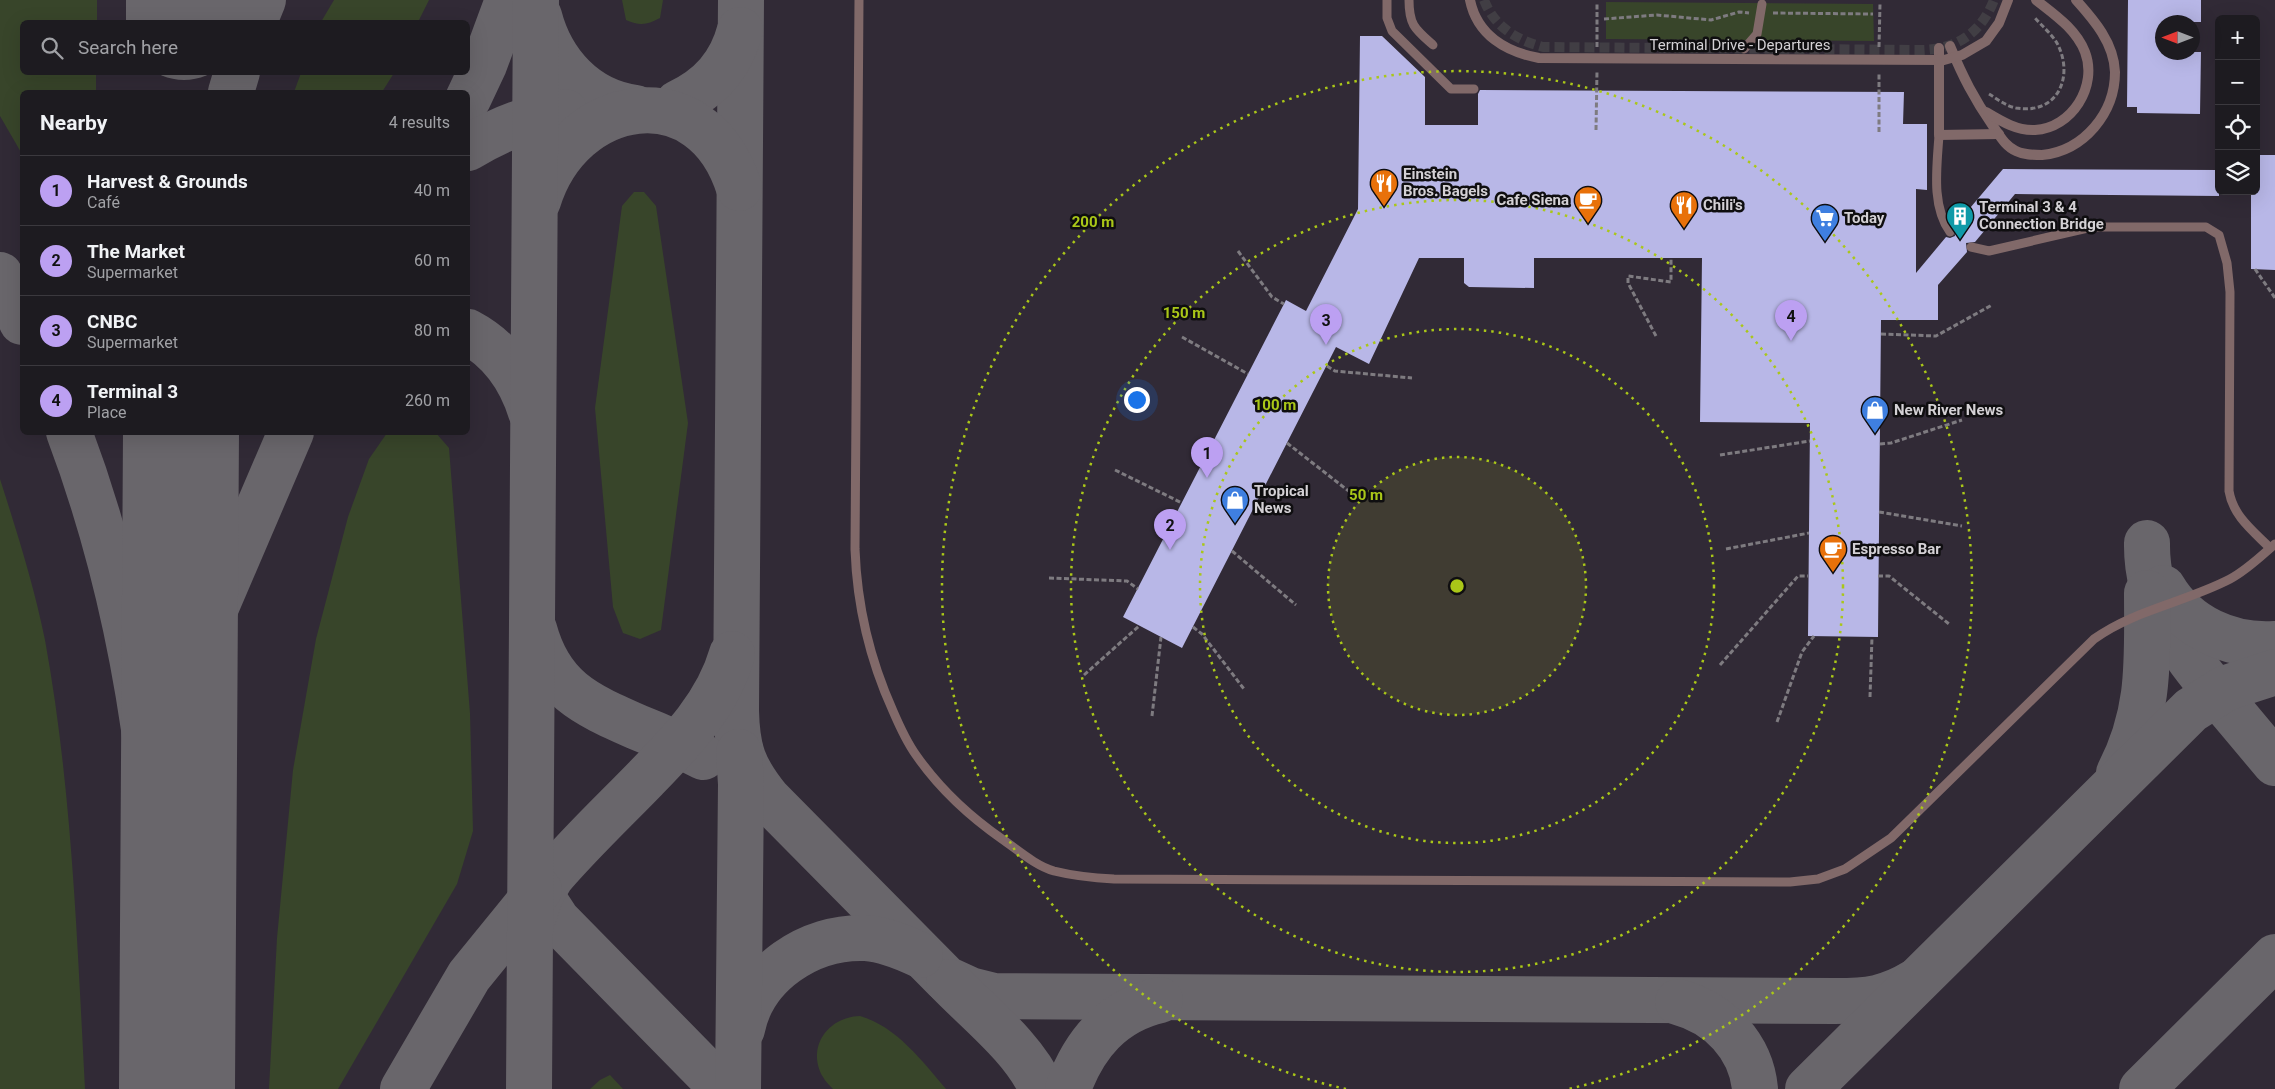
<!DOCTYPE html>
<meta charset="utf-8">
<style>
:root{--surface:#1d1b20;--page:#2a282d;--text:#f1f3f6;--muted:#a0a1a5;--line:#3b393e;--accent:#bca0f2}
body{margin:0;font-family:Roboto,sans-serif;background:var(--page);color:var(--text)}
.controls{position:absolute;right:15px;top:15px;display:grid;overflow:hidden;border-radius:8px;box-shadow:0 5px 20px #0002}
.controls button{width:45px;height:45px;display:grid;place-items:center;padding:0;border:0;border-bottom:1px solid var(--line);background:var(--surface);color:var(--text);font:25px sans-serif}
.compass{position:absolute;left:2155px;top:15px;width:45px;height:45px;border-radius:50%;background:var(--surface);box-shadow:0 5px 20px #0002;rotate:270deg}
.you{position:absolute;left:1136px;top:399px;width:18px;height:18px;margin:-12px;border:4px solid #fff;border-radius:50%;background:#1a73e8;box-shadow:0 0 0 8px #1a73e833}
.badge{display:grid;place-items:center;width:32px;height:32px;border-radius:50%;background:var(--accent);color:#111;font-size:16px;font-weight:700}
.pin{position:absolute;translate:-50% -41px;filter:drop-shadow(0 1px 2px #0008)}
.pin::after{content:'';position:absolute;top:26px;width:18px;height:15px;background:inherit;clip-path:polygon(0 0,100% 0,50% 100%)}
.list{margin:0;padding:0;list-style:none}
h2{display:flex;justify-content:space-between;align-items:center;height:65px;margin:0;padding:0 20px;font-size:21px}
h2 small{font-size:16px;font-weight:400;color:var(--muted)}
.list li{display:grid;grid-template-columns:32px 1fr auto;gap:15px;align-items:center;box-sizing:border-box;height:70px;padding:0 20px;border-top:1px solid var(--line)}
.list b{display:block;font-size:19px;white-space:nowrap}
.list p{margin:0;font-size:16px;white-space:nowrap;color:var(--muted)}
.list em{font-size:16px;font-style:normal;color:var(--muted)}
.icon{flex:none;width:28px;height:28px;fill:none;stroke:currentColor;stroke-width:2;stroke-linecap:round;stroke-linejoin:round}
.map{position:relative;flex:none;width:2275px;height:1089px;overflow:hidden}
.search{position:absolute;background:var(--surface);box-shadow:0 5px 20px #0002;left:20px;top:20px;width:450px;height:55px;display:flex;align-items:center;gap:12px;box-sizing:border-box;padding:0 18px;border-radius:8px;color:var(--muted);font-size:19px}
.panel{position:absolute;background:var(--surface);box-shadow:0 5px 20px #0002;left:20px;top:90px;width:450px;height:345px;border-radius:8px}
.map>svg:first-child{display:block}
</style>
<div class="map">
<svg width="2275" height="1089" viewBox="0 0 2275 1089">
<rect width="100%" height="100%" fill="#27242a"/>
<path fill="#312a36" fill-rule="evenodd" d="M0,0h2275v1089h-2275zM2219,19h37v172h-37zM22,22h446v50h-446zM2162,22h30v30h-30zM22,92h446v340h-446z"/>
<g fill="#38452a">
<polygon points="0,0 97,0 97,22 22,22 22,72 96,73 96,92 22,92 22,154 0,116"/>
<polygon points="334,0 429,0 418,22 321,22"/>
<path d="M622,0h41l-3,18c-13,7 -20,8 -34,2z"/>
<polygon points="1606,2 1873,4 1874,41 1606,39"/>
<polygon points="301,73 301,72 394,73 382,92 294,92"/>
<polygon points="634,192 644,192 656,206 688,423 661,630 640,639 623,633 613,607 595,408 622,206"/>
<polygon points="387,433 436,433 449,448 470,713 473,831 457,884 338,1089 269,1089 277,938 293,770 316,639 348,517 369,459"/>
<path d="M0,479c17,53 34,107 45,161 27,148 32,299 40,449h-85z"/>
<path d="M860,1016c36,10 63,46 86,73h-113c-4,-4 -8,-8 -10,-12 -17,-30 5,-60 37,-61z"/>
<polygon points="610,1075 623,1089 590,1089 600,1080"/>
</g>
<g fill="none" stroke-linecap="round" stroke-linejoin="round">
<g stroke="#69666b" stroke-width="46">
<path d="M741,0l-5,711c1,39 7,57 32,88l178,180 24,11 24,6 841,5c33,0 52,-2 80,-19"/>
<path d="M539,16c12,47 47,86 97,92"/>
<polyline points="254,22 263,0"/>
<polyline points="231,92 237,72"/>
<polyline points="468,99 484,65 508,0"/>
<path d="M678,103c32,-15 53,-38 62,-73"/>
<path d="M468,148c29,-18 62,-31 97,-36"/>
<path d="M538,201c33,-107 165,-129 201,-13"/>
<polyline points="0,275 22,322"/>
<path d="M468,332c32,17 52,45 63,80"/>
<path d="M69,432c43,114 70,240 83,360 11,98 15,198 21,297"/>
<path d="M2147,543c-1,63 33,106 71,152 19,23 38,45 57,68"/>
<path d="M2163,588c23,39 67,59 112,56"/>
<path d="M534,629c16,60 51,75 103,98 23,9 45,19 66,30"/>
<polyline points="180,691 291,432"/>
<path d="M2119,773c32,-62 28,-113 28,-180"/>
<polyline points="533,872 544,900 557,920 723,1089"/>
<path d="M533,918l8,-24 10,-17c30,-35 63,-66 95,-99 35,-36 72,-74 86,-124"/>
<path d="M949,982c31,32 75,66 93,107"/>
<path d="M1678,1002c41,11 73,44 77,87"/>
<path d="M742,1029c11,-56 68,-93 123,-91 19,1 38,9 55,17"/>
<polyline points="403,1089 469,976 539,890"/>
<polyline points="529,1089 536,0"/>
<polyline points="738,1089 741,784 739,752"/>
<path d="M1068,1089c16,-45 44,-78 92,-89"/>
<polyline points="1808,1089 2191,710 2226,688 2275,672"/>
<polyline points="2142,1089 2275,957"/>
</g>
<g stroke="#69666b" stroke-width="116">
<polyline points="184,22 184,0"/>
<polyline points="177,1089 181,432"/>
</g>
</g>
<g fill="#b8b7e7">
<polygon points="2128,0 2201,0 2201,22 2162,22 2162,52 2201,52 2200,114 2137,113 2137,107 2127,107"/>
<polygon points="1360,36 1382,36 1425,77 1425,125 1478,125 1478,94 1480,90 1904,92 1903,124 1927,124 1927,190 1916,189 1916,273 1946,237 1950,238 1955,236 1954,227 2003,169 2219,170 2219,196 2015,194 1975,242 1966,243 1967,252 1938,285 1938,320 1881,320 1878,637 1808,636 1810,423 1700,422 1702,258 1534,258 1534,288 1469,287 1464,283 1464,258 1419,258 1369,364 1336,347 1182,648 1123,617 1286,300 1306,311 1358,209"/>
<polygon points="2256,155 2275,155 2275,270 2251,269 2251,191 2256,191"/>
</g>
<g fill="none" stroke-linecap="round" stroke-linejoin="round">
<path stroke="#413e44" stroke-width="10" stroke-dasharray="10 5" stroke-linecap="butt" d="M1484,0c10,26 32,40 59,47l379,3c35,-1 59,-17 72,-50"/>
<g stroke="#7e7b80" stroke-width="3" stroke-dasharray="5 2.5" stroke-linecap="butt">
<polyline points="1773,13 1873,14"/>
<polyline points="1604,19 1657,15 1711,20 1739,12 1749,13"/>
<polyline points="1597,47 1597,2"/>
<polyline points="1879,47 1880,4"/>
<path d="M1989,94c8,5 17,12 27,14 41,7 58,-30 42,-63 -5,-10 -16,-19 -23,-27"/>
<polyline points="1596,130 1597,71"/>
<polyline points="1879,132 1879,73"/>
<polyline points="1238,251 1272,297 1284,304"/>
<polyline points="2255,269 2275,298"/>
<polyline points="1881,334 1936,336 1992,305"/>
<polyline points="1656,336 1628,283 1628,276 1671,282 1671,258"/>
<polyline points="1182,337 1248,374"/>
<polyline points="1327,366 1335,371 1412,378"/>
<polyline points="1287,443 1355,496"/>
<polyline points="1880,444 1891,443 1962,420"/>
<polyline points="1720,455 1810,441"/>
<polyline points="1115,470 1182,503"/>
<polyline points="1879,512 1962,526"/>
<polyline points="1726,549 1809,533"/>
<polyline points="1232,551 1296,605"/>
<polyline points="1878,576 1889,576 1949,624"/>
<polyline points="1049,578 1127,581 1138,589"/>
<polyline points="1193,627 1202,634 1244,689"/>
<polyline points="1720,665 1798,576 1808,576"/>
<polyline points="1084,675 1139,626"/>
<polyline points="1870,697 1872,637"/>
<polyline points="1152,716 1161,637"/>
<polyline points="1777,722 1802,652 1814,636"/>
</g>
<g stroke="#816969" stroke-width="9">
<path d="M859,0l-4,549c2,57 14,109 38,162 6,14 13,30 23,44 23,33 53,61 86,84 16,11 34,27 52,32 20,5 40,7 60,8l676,3 28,-3 27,-10 46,-31 203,-199c40,-29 92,-37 136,-60 17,-9 31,-23 45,-35"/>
<polyline points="1387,0 1387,18 1392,31 1451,89 1474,89"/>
<path d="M1409,0c0,25 6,29 24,45"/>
<polyline points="1744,49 1757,34 1762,4"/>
<path d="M1939,135c-2,32 -8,70 11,97"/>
<path d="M1971,247l18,4 103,-24h114l13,8 8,28 3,29 -1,199c4,25 24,40 41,57"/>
</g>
<g stroke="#816969" stroke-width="10">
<path d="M1950,46c13,31 24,53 43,80 7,10 12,20 23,25 8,4 17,4 26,4 42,-4 73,-42 73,-83 -1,-29 -21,-52 -39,-72"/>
<polyline points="1939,48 1939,135 1999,134"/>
<path d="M1986,112c15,9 31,19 49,18 37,-2 63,-44 50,-78 -9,-23 -30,-37 -49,-52"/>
</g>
<path stroke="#816969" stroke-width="10" d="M1470,0c7,35 36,52 69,58l405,2 18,-5 24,-14 13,-18 9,-23"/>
</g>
<circle cx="1457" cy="586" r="129" fill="#aac718" fill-opacity=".12"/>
<g fill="none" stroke="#aac718" stroke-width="2.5" stroke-dasharray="2.5 5">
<circle cx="1457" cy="586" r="129"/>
<circle cx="1457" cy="586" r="257"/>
<circle cx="1457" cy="586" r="386"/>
<path d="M1346 1089A515 515 0 1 1 1568 1089"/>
</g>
<defs>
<g id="restaurant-pin" transform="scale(1.4375)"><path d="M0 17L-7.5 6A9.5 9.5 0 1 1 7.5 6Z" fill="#e8710a" stroke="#0f0e10"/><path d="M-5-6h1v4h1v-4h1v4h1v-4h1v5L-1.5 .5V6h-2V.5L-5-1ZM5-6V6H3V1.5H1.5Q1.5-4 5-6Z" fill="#fff"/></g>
<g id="cafe-pin" transform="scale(1.4375)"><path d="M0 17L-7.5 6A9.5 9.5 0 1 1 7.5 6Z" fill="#e8710a" stroke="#0f0e10"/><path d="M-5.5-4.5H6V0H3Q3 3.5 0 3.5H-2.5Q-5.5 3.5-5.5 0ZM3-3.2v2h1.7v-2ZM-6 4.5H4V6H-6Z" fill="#fff"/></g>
<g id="building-pin" transform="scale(1.4375)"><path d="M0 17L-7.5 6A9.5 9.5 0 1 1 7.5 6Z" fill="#0f9aa8" stroke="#0f0e10"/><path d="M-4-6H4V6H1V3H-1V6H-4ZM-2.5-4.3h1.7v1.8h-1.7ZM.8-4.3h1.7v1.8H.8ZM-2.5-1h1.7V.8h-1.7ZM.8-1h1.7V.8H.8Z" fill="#fff"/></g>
<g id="supermarket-pin" transform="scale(1.4375)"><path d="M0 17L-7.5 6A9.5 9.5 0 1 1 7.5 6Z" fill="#3f7fe0" stroke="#0f0e10"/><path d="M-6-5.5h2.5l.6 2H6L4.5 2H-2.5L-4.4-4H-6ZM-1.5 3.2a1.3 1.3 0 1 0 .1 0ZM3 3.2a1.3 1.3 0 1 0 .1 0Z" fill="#fff"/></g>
<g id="shop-pin" transform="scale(1.4375)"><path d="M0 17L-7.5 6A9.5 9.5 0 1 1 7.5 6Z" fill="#3f7fe0" stroke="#0f0e10"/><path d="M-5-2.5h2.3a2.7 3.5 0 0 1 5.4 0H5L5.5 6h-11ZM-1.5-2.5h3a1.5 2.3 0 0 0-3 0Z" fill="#fff"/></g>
</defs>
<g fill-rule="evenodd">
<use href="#restaurant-pin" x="1384" y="183"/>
<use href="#cafe-pin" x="1588" y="200"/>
<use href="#restaurant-pin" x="1684" y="205"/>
<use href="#building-pin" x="1960" y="216"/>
<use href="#supermarket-pin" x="1825" y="218"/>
<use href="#shop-pin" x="1875" y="410"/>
<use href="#shop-pin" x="1235" y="500"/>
<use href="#cafe-pin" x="1833" y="549"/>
</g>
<g text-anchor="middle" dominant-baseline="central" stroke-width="5" stroke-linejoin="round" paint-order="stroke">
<g font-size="15" fill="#d4d1d5" stroke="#0f0e10">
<text x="1740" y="45">Terminal Drive - Departures</text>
</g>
<g font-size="15" font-weight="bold" fill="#d4d1d5" stroke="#0f0e10" text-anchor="start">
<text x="1403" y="174">Einstein<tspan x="1403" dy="17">Bros. Bagels</tspan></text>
<text x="1569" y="200" text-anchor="end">Cafe Siena</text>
<text x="1703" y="205">Chili's</text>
<text x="1979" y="207">Terminal 3 &amp; 4<tspan x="1979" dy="17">Connection Bridge</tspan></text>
<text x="1844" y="218">Today</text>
<text x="1894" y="410">New River News</text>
<text x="1254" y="491">Tropical<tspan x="1254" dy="17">News</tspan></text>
<text x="1852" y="549">Espresso Bar</text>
</g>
</g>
<circle cx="1457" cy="586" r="8" fill="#aac718" stroke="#0f0e10" stroke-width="2.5"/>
<g font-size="15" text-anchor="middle" font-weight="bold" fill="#aac718" stroke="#0f0e10" stroke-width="5" stroke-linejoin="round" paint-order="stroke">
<text x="1093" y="227">200 m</text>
<text x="1184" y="318">150 m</text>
<text x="1275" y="410">100 m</text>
<text x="1366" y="500">50 m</text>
</g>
</svg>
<div class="controls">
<button>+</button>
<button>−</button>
<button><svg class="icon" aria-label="locate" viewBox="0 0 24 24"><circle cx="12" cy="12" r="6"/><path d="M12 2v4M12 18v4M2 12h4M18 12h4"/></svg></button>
<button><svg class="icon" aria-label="layers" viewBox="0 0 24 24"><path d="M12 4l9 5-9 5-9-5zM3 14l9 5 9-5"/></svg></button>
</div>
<svg class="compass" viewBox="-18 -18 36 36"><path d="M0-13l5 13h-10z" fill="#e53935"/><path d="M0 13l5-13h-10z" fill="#a0a1a5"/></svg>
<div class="you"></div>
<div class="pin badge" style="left:1207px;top:478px">1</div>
<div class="pin badge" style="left:1170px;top:550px">2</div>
<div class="pin badge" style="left:1326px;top:345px">3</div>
<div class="pin badge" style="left:1791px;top:341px">4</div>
<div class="search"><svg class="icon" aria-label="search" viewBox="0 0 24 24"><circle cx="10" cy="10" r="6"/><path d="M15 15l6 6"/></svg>Search here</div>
<section class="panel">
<h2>Nearby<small>4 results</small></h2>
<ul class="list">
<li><span class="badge">1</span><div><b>Harvest &amp; Grounds</b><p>Café</p></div><em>40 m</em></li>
<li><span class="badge">2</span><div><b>The Market</b><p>Supermarket</p></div><em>60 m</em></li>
<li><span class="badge">3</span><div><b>CNBC</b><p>Supermarket</p></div><em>80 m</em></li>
<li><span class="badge">4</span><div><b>Terminal 3</b><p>Place</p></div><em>260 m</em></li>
</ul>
</section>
</div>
